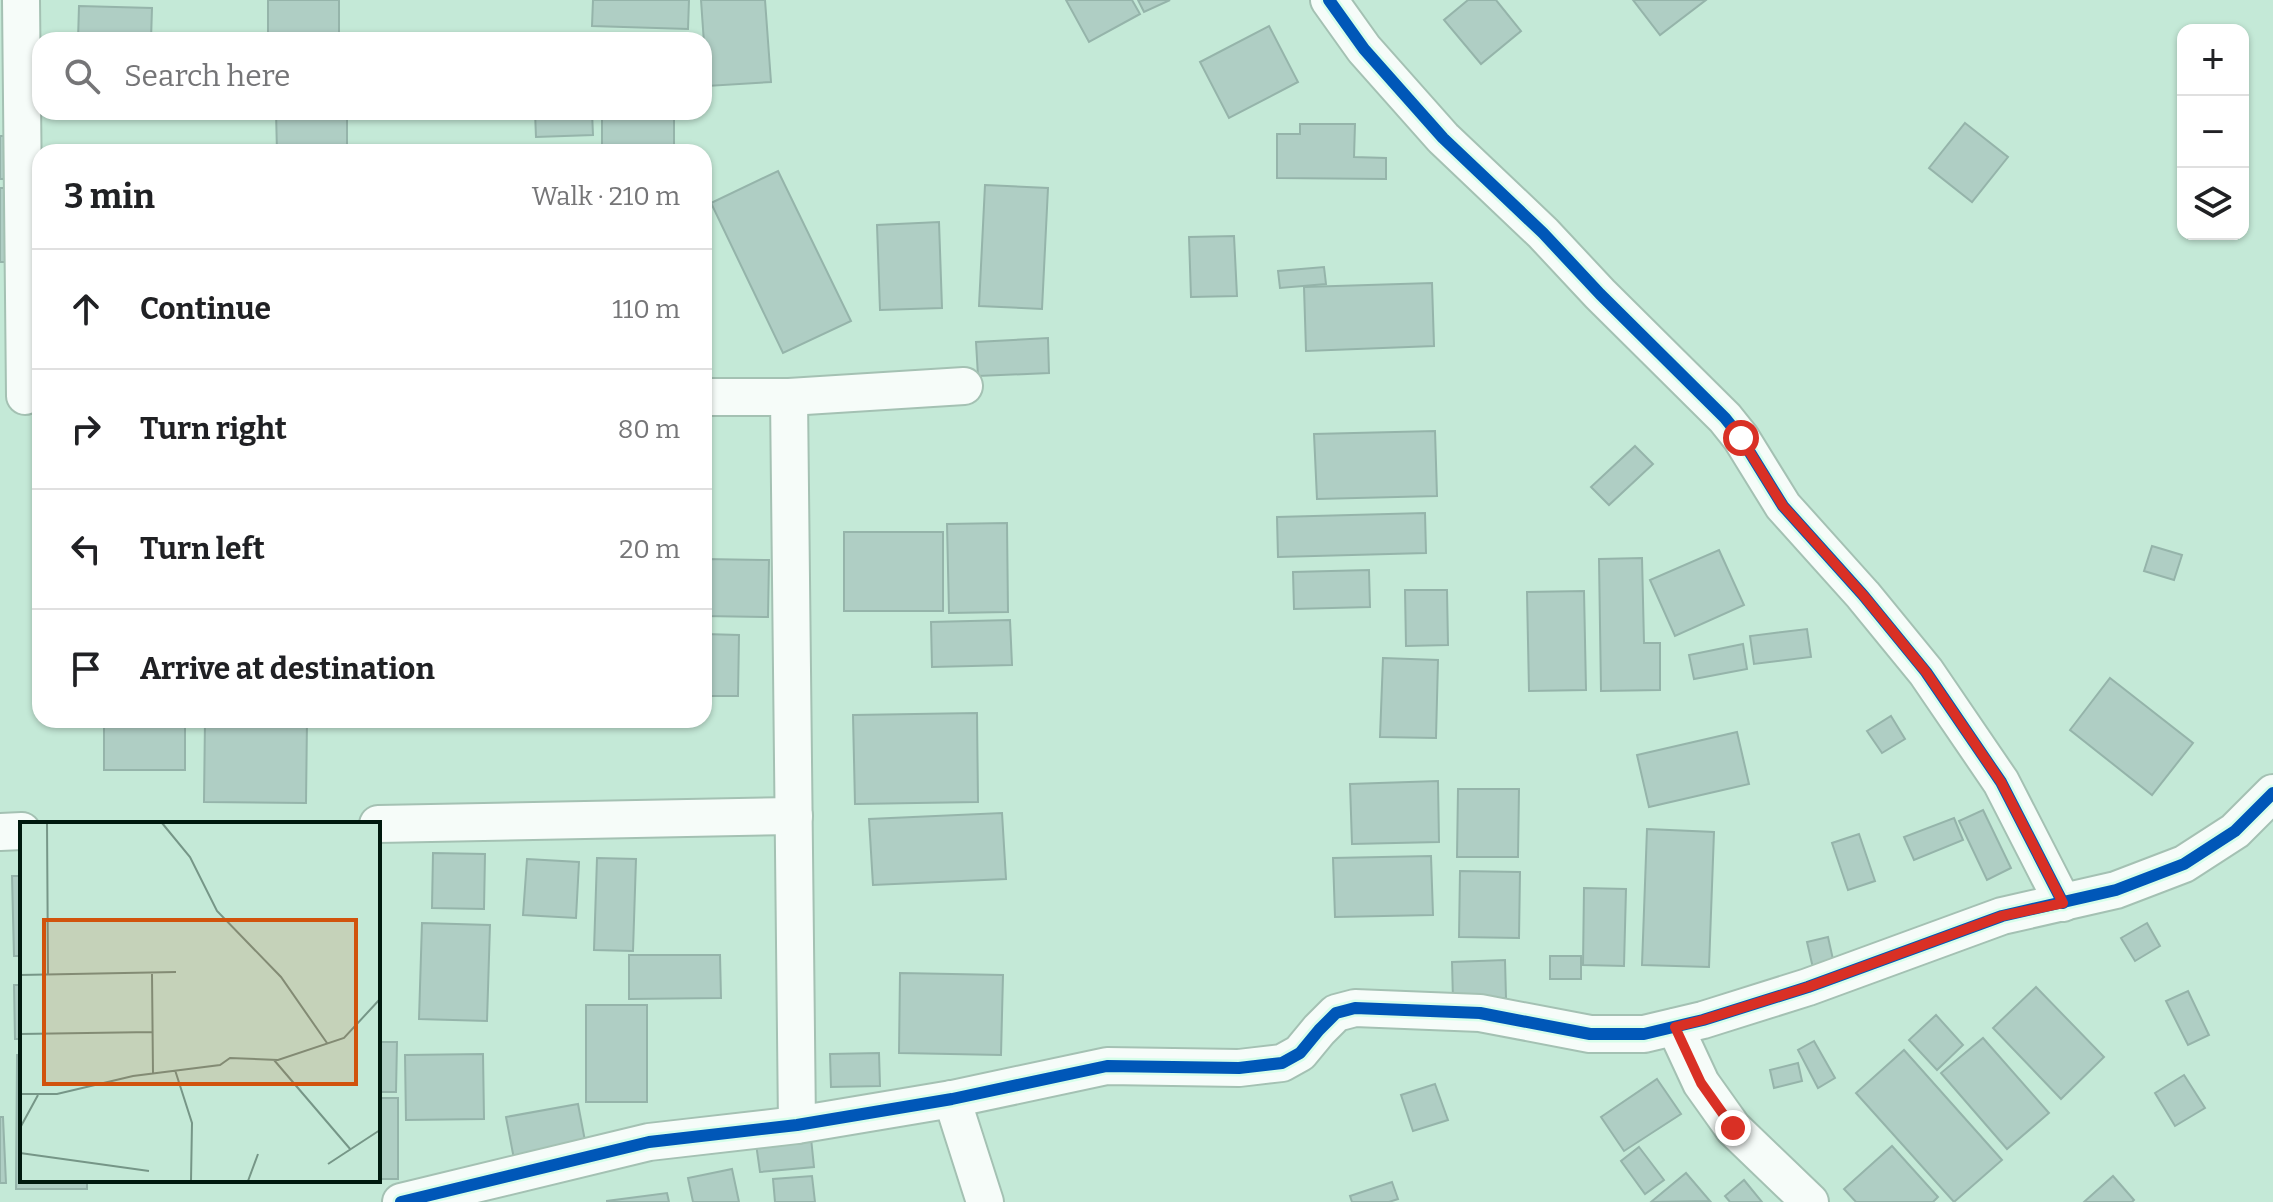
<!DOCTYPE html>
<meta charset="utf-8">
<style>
:root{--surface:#fff;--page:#f2f2f2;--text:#202124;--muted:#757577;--line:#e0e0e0}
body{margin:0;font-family:Bitter,serif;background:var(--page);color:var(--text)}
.controls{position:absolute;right:24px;top:24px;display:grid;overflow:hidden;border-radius:16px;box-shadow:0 2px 6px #0004}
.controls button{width:72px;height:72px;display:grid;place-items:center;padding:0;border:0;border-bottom:2px solid var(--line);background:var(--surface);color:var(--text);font:40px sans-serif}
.stop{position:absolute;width:24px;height:24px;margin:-18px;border:6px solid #d93025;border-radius:50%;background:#fff}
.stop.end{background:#d93025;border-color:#fff;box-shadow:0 2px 8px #0008}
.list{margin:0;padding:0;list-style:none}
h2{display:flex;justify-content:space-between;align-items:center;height:104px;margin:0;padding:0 32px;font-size:34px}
h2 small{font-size:26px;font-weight:400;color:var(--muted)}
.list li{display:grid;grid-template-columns:52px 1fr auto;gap:24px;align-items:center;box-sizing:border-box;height:120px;padding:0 32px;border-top:2px solid var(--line)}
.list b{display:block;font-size:30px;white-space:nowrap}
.list em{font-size:26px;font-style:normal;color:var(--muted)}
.icon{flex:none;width:44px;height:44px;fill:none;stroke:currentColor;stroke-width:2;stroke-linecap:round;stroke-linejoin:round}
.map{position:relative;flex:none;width:2273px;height:1202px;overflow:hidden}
.search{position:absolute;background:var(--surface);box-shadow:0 2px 6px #0004;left:32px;top:32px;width:680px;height:88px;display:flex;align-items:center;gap:20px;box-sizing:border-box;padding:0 28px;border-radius:24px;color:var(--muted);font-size:30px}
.panel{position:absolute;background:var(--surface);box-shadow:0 2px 6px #0004;left:32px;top:144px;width:680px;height:584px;border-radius:24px}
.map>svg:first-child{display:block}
</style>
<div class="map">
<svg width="2273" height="1202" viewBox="0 0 2273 1202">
<rect width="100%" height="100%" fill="#c4e9d7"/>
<g fill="#afcec4" stroke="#95b4aa" stroke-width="2">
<rect x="268" y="0" width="71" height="40"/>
<polygon points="593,0 689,0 688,29 592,26"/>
<polygon points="701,0 765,0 771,82 707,86"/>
<polygon points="1066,0 1132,0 1140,14 1089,42"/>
<polygon points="1138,0 1170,0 1144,12"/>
<polygon points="1468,0 1496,0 1521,31 1481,64 1444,20"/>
<polygon points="1633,0 1706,0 1660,35"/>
<polygon points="79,6 152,8 151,40 78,40"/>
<polygon points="1269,26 1298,82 1229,118 1200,62"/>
<polygon points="589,33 589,40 533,40 532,35"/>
<polygon points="673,37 673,40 601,40 601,38"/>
<polygon points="276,112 347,112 347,152 277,152"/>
<polygon points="535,112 592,112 593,135 536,137"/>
<rect x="602" y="112" width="72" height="40"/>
<polygon points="1965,123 2008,157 1972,202 1929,168"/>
<polygon points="1300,124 1355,124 1354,157 1386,158 1386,179 1277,178 1277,134 1300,134"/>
<rect x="0" y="136" width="6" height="43"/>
<polygon points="778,171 851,321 783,353 711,203"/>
<polygon points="985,185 1048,188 1042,309 979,306"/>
<polygon points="0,188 4,188 6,262 0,262"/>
<polygon points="939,222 942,308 880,310 877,225"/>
<polygon points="1234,236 1237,296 1191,297 1189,237"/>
<polygon points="1324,267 1326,284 1280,288 1278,271"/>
<polygon points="1432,283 1434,346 1306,351 1304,287"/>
<polygon points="1048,338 1049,373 978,376 976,342"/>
<polygon points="1435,431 1437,496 1317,499 1314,434"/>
<polygon points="1635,446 1653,464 1609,505 1591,487"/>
<polygon points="1425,513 1426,553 1278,557 1277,517"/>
<polygon points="1007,523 1008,612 949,613 947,524"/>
<rect x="844" y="532" width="99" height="79"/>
<polygon points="2152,546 2182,555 2174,580 2144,571"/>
<polygon points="1719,550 1744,605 1675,636 1650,580"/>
<polygon points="1642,558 1644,643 1660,643 1660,690 1601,691 1599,559"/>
<polygon points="704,559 769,560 768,617 704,616"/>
<polygon points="1369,570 1370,607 1294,609 1293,572"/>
<polygon points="1405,590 1447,590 1448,645 1406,646"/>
<polygon points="1584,591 1586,690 1529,691 1527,592"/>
<polygon points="1010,620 1012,665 932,667 931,622"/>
<polygon points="1807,629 1811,657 1754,664 1750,636"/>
<polygon points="704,634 739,635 738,696 704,696"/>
<polygon points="1743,644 1747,669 1694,679 1689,655"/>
<polygon points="1383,658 1438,660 1436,738 1380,737"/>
<polygon points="2110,678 2193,743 2152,795 2070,730"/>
<polygon points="977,713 978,802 855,804 853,715"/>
<polygon points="1891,716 1905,739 1882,753 1867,731"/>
<rect x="104" y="720" width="81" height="50"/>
<polygon points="205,720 307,720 306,803 204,802"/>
<polygon points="1737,732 1749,784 1649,807 1637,755"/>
<polygon points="1438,781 1439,842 1352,844 1350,784"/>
<polygon points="1458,789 1519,789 1518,857 1457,857"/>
<polygon points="1983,810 2011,868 1987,880 1959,821"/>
<polygon points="1002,813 1006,879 873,885 869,819"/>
<polygon points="1954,818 1963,840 1914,860 1904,837"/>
<polygon points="1647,829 1714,832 1709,967 1642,965"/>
<polygon points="1859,834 1875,881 1848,890 1832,843"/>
<polygon points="433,853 485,854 484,909 432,908"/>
<polygon points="1431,856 1433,915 1335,917 1333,858"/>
<polygon points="597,858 636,859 633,951 594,950"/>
<polygon points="527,859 579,862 576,918 523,915"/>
<polygon points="1460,871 1520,872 1519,938 1459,937"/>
<polygon points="12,876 22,876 22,956 14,956"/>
<polygon points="1584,888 1626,889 1624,966 1583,965"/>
<polygon points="422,923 490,925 487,1021 419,1019"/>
<polygon points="2147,923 2160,946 2135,961 2121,938"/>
<polygon points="1828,937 1834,964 1813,968 1807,942"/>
<polygon points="629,955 720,955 721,998 629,999"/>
<rect x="1550" y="956" width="31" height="23"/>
<polygon points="1505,960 1506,998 1453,1000 1452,962"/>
<polygon points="900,973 1003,975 1001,1055 899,1053"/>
<polygon points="14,985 22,985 22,1039 15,1039"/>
<polygon points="2036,987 2104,1057 2061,1099 1993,1028"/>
<polygon points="2188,991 2209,1035 2188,1045 2166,1001"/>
<rect x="586" y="1005" width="61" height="97"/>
<polygon points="1936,1015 1963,1045 1937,1070 1909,1040"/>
<polygon points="1983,1038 2049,1113 2007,1149 1941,1073"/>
<polygon points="1814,1041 1835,1078 1818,1088 1798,1050"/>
<polygon points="378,1042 397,1042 396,1092 378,1092"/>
<polygon points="1904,1050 2002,1160 1954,1202 1856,1093"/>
<polygon points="879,1053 880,1086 831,1087 830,1054"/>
<polygon points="483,1054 484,1119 406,1120 405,1055"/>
<polygon points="17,1055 22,1055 22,1180 87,1180 87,1189 16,1189"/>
<polygon points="1798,1063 1802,1081 1774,1088 1770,1070"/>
<polygon points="2184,1075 2205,1108 2175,1126 2155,1093"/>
<polygon points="1657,1079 1681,1114 1624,1151 1601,1117"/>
<polygon points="1435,1084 1448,1120 1413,1131 1401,1095"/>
<rect x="378" y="1098" width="20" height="81"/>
<polygon points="578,1104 586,1146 514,1159 506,1117"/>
<polygon points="0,1117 3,1117 6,1183 0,1183"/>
<polygon points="811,1138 814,1167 760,1172 756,1144"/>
<polygon points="1892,1146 1938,1197 1933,1202 1856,1202 1844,1189"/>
<polygon points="1639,1147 1664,1180 1645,1194 1621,1161"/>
<polygon points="732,1169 739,1202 693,1202 688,1178"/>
<polygon points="1686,1173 1710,1201 1651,1202"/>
<polygon points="812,1176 815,1202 775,1202 773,1179"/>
<polygon points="2113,1176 2134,1200 2132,1202 2084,1202"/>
<polygon points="1744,1180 1762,1202 1730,1202 1725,1196"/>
<polygon points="1392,1182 1398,1199 1389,1202 1352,1202 1350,1196"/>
<polygon points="667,1193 669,1202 607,1202 607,1201"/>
</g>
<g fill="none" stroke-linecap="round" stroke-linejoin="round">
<g stroke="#a4c1b3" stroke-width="40">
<g id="minor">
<polyline points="21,0 25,396"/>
<polyline points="1329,0 1364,49 1443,138 1543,233 1600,294 1725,418 1741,438 1783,506 1863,595 1926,672 2001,782 2063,903"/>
<polyline points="704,397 789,397 964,386"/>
<polyline points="789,397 797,1125"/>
<polyline points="378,824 794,816"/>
<polyline points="0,832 22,831"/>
<polyline points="1675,1027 1701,1083 1733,1128 1810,1202"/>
<polyline points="952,1099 985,1202"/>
<polyline points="401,1202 649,1142 797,1125 952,1099 1107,1066 1239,1068 1282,1063 1300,1053 1319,1030 1336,1013 1355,1008 1480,1013 1590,1034 1644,1034 1703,1020 1808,987 2002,916 2116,890 2184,864 2235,831 2273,793"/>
</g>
</g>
<use href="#minor" stroke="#f6fcf9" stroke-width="36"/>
<g stroke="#d7feea" stroke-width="17">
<g id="cycleway">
<polyline points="1329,0 1364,49 1443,138 1543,233 1600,294 1725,418 1741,438 1783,506 1863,595 1926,672 2001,782 2063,903"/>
<polyline points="401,1202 649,1142 797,1125 952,1099 1107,1066 1239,1068 1282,1063 1300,1053 1319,1030 1336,1013 1355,1008 1480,1013 1590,1034 1644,1034 1703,1020 1808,987 2002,916 2116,890 2184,864 2235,831 2273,793"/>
</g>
</g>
<use href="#cycleway" stroke="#0057b8" stroke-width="12"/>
</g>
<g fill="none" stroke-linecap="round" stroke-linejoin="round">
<polyline stroke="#d93025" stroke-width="10" points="1733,1128 1701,1083 1675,1027 1703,1020 1808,987 2002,916 2063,903 2001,782 1926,672 1863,595 1783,506 1741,438"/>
</g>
<g transform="translate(20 822)">
<rect width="360" height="360" fill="#c4e9d7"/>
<path fill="none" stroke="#769687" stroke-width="2" d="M27,1l1,151M142,1l28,34 27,54 64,66 46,66M132,152l1,100M0,153l156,-3M0,212l133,-2M254,238l77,90M155,248l17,53 -1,58M0,272h37l76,-18 87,-11 10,-7 48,2 66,-22 36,-39M0,306l18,-33M0,331l129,18M308,342l52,-34M228,359l10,-27"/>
<path fill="#d1530c" fill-opacity="0.15" stroke="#d1530c" stroke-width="4" d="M24,98h312v164h-312z"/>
<rect width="360" height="360" fill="none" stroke="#00190e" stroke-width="4"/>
</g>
</svg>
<div class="controls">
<button>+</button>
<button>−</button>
<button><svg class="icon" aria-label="layers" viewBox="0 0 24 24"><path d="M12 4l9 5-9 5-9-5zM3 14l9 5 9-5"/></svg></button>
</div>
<div class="stop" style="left:1741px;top:438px"></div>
<div class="stop end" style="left:1733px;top:1128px"></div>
<div class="search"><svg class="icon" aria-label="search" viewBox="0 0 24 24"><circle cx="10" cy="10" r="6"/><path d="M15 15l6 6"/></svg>Search here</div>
<section class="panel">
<h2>3 min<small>Walk · 210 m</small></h2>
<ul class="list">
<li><svg class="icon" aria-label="ahead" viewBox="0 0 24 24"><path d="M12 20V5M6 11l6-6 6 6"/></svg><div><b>Continue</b></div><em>110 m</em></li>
<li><svg class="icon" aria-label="right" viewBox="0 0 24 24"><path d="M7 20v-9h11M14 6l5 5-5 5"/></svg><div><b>Turn right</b></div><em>80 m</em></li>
<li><svg class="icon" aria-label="left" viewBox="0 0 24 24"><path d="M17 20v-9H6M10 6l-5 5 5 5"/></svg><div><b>Turn left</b></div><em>20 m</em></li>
<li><svg class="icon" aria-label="arrive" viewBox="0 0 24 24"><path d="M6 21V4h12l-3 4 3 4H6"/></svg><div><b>Arrive at destination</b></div></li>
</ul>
</section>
</div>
